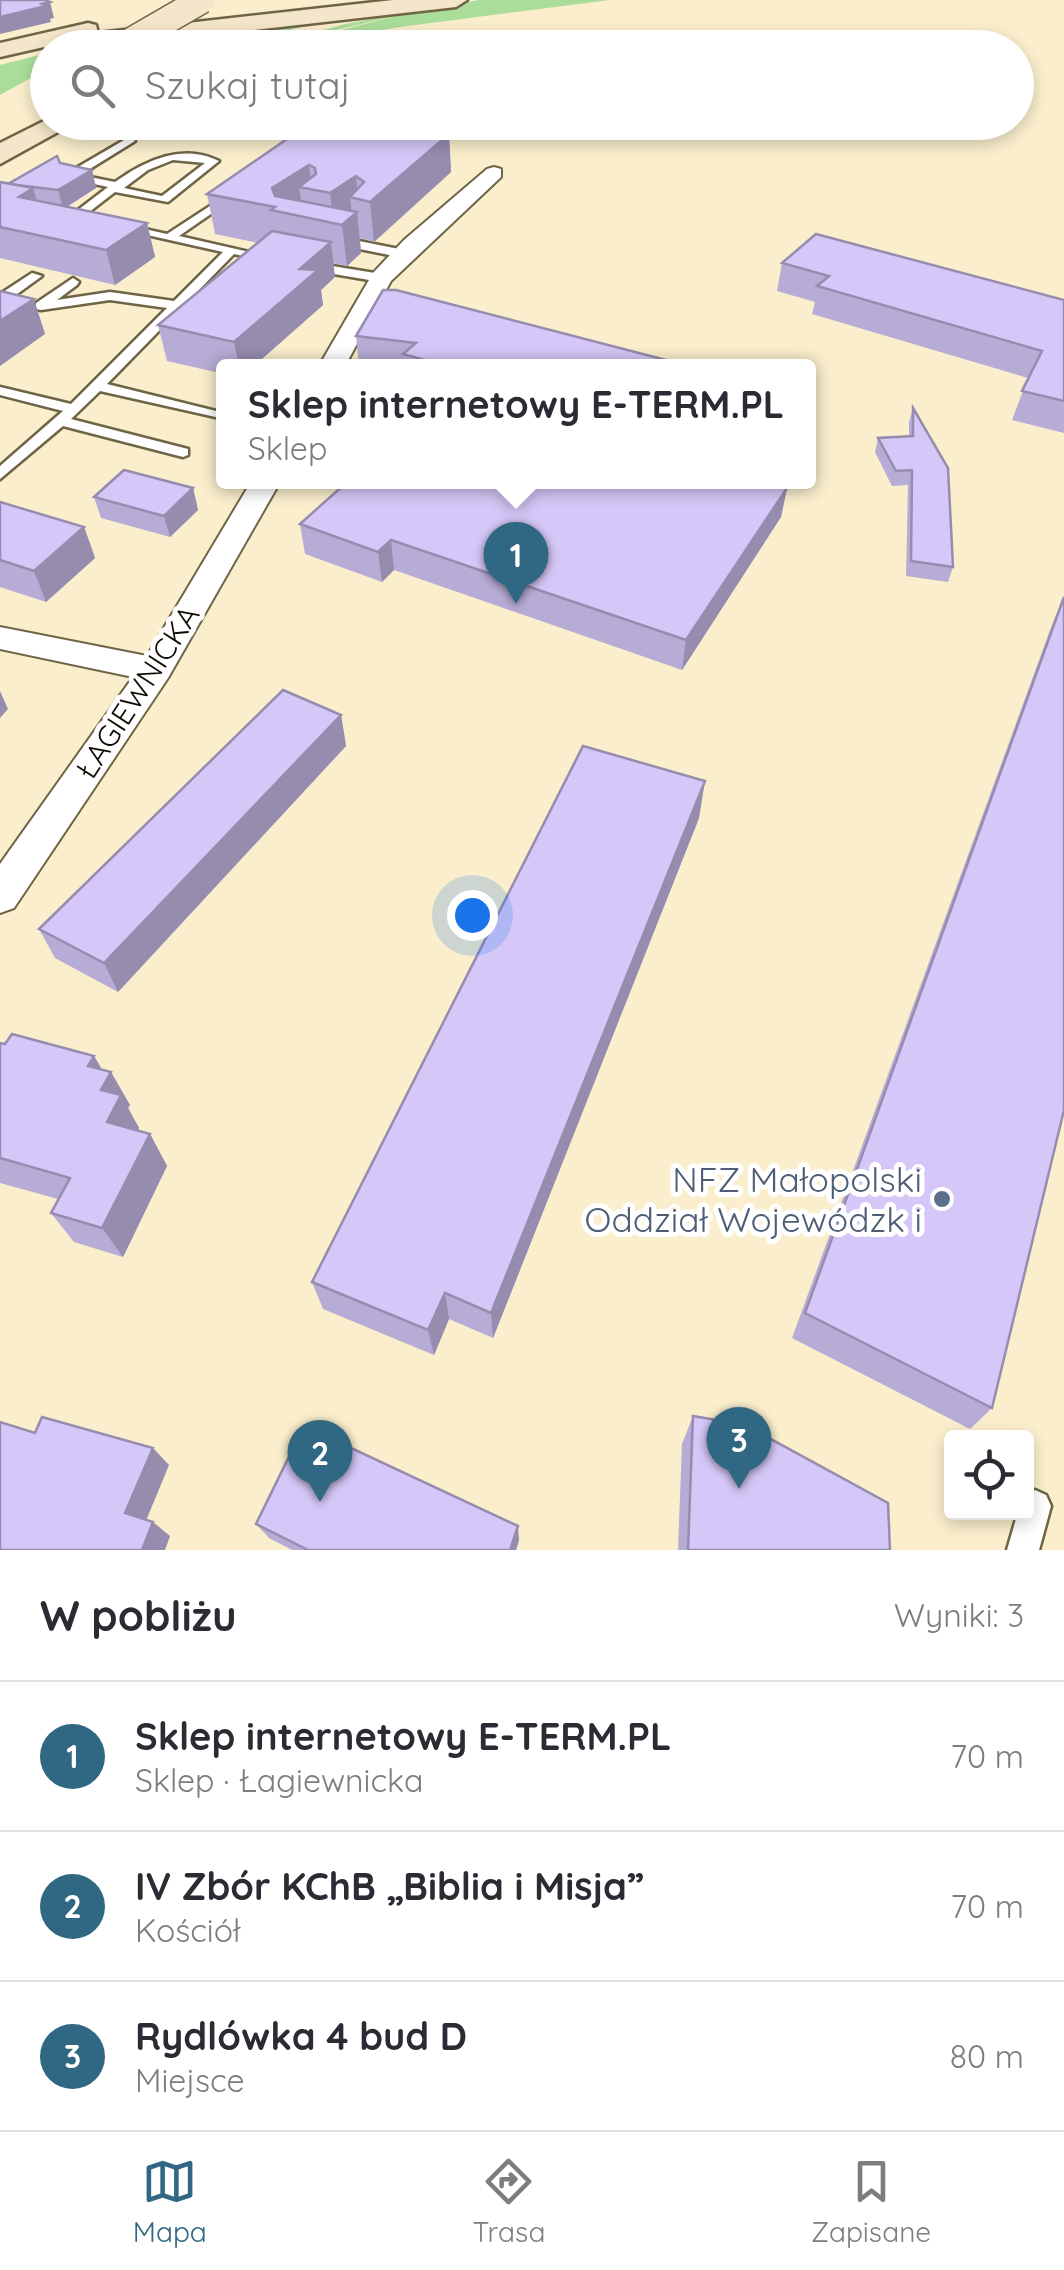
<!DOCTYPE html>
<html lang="pl">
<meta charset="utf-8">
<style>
:root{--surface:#fff;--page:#f7f7f7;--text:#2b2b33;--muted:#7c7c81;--line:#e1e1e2;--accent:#306782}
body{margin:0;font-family:Quicksand,sans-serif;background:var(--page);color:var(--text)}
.controls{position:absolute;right:30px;bottom:30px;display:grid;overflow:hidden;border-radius:10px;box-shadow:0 5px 15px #0003}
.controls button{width:90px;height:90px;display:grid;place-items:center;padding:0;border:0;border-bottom:2px solid var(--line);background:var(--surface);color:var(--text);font:50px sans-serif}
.you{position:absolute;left:472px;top:915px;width:35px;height:35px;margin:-25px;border:8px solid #fff;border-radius:50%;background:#1a73e8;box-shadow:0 0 0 15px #1a73e833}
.badge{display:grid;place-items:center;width:65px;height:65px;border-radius:50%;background:var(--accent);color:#fff;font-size:32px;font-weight:700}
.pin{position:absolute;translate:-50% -82px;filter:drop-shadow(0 2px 5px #0008)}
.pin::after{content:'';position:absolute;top:52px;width:35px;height:30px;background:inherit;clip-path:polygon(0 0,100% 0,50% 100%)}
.popup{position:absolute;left:216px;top:359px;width:600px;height:130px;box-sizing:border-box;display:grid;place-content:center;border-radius:10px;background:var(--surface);filter:drop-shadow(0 2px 8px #0005);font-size:32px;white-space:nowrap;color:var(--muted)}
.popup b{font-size:38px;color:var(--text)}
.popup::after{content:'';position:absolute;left:50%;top:100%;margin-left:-20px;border:20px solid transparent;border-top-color:var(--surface)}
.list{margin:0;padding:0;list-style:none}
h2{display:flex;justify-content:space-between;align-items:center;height:130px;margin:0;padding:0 40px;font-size:42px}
h2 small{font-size:32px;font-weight:400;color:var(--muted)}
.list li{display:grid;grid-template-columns:65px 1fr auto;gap:30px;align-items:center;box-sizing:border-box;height:150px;padding:0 40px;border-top:2px solid var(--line)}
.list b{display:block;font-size:38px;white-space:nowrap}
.list p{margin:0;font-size:32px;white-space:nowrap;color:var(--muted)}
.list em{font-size:32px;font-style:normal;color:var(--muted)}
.icon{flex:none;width:55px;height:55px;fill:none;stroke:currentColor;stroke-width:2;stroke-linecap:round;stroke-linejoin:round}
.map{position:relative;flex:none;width:1064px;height:1550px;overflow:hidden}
.search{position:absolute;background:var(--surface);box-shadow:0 5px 15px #0003;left:30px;right:30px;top:30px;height:110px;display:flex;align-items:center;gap:25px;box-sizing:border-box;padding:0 35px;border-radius:55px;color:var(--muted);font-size:38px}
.sheet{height:580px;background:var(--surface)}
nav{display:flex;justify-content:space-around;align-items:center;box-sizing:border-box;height:140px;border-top:2px solid var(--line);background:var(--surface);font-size:28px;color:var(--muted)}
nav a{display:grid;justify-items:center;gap:5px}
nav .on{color:var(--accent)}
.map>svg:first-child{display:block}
</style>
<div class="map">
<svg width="1064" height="1550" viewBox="0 0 1064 1550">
<rect width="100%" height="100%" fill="#faeecc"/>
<g fill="#ad9">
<polygon points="479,0 610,0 400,27 345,36 313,47 275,47 396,16 258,48 345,24"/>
<polygon points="357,13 224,47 168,48 197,31"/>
<polygon points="47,53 47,69 0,95 0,65"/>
</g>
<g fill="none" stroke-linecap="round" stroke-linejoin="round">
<g stroke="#6f6446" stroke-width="5">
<g id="service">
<path d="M131,136l4,5 -55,34 35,7c31,-22 68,-39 104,-21l-51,41 -53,-10 -31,24 4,2v4l-18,-2v-4l38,-29 -42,-9v-4zM173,160l32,3 -43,33 -38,-8 24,-18z"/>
<polygon points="233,191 239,194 237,196 179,236 276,258 270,262 234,254 107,384 220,412 220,418 100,391 71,419 188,449 188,455 183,457 63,426 0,479 0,466 63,411 0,395 0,387 71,404 167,308 110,300 41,310 36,309 36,303 73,278 79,282 77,285 57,300 110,292 174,301 223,252 116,228 122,224 167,234"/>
<polygon points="334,236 404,250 410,254 404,258 330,243 330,237"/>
<polygon points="308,262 381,274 387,278 381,282 304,269 304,263"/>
<polygon points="32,273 42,276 13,297 24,299 24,305 0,301 0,294"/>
<polygon points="1035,1490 1046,1495 1051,1506 1039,1550 1007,1550 1018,1512 1026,1512 1026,1494"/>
</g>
</g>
<g stroke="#6f6446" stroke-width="4">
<g id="minor">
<polygon points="494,167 501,169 501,177 391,281 345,366 319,366 373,273 404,240 487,169"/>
<polygon points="251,482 280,482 168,678 14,908 0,913 0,864 133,677 0,649 0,627 147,656"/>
</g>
</g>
<g stroke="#6f6446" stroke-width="5">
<g id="secondary">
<polygon points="393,0 467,0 456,7 97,48 48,48 48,53 44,47 0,57 0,43 88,23 96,25 98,33"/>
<polygon points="48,119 48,122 76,122 0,164 0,143"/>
</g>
</g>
<use href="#service" fill="#fff" fill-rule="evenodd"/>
<use href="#minor" fill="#fff" fill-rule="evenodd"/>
<use href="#secondary" fill="#f4e6ca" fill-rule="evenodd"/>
<g stroke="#6f6446" stroke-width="29" stroke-linecap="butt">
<polyline id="secondary-bridge" points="119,48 202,0"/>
</g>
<use href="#secondary-bridge" stroke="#f4e6ca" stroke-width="26"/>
</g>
<g fill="#b7acd5">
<polygon points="449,134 451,172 374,242 360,238 361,253 347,266 333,263 335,277 321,290 323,305 254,366 224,366 224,374 167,361 158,325 258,243 215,234 207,194 355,139"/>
<polygon points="60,163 92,170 96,188 67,207 147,223 155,257 115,285 0,258 0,182 8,183"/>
<polygon points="782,263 1064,300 1064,433 1012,420 1028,378 812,314 815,302 777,291"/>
<polygon points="356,336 689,366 376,366 359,365"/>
<polygon points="913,408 953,567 948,582 906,576 908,485 892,486 875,452 878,438 909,436 909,422"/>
<polygon points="193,488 198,510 170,537 101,518 94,497"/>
<polygon points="787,488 781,517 682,670 394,570 382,582 305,554 300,524"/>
<polygon points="0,502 84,527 95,558 46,602 0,587"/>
<polygon points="1064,596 992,1408 970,1429 792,1338 1050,630"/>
<polygon points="341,715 346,746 118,992 55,958 39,929"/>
<polygon points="699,818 493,1338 449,1319 434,1355 323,1309 312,1282"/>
<polygon points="0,1043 94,1056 102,1069 130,1105 128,1108 139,1128 138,1131 150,1134 167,1166 123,1257 74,1242 51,1213 58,1199 0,1183"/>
<polygon points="693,1416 890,1550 678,1550 682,1444"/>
<polygon points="256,1524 519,1540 516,1550 292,1550 269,1538"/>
</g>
<g fill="#958cae">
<polygon points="50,2 54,18 50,19 51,22 0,34 0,17"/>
<polygon points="449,134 451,172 374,242 370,202"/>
<polygon points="309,165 312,189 299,187 303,212 276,211 272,188"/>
<polygon points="92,170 96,188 63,209 58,190"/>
<polygon points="356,176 358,199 350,197 352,217 357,212 361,253 347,266 342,225 334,223 330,193"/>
<polygon points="33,188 43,222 19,197"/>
<polygon points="147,223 155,257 115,285 106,250"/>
<polygon points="331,242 335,277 321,290 323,305 254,366 239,366 234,342 300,269"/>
<polygon points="34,299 45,334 0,366 0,321"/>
<polygon points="193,488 198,510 170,537 164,516"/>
<polygon points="787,488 781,517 682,670 686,640"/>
<polygon points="84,527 95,558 46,602 34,571"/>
<polygon points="391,540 394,570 382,582 378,552"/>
<polygon points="0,691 8,709 0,718"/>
<polygon points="341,715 346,746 118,992 104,963"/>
<polygon points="705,781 699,818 493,1338 491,1313"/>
<polygon points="94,1056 107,1079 111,1072 130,1105 128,1108 139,1128 126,1155 107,1122 88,1066"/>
<polygon points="150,1134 167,1166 123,1257 102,1228"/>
<polygon points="445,1293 449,1319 434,1355 428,1330"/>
<polygon points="153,1448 169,1465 143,1528 125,1513"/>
<polygon points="153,1522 170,1536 165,1550 142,1550"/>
<polygon points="518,1526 519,1540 516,1550 510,1550"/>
</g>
<g fill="#d5c8f8" stroke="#958cae" stroke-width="2.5">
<polygon points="0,0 45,0 50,2 42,4 46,6 0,17"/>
<polygon points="300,130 355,139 449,134 370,202 350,197 364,182 356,176 330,193 299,187 316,174 315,168 309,165 272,188 275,196 357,212 342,225 271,210 275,207 207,194"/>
<polygon points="57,156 60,163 92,170 58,190 8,184"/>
<polygon points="0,182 33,188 19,197 147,223 106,250 0,227"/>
<polygon points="272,231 331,242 300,269 318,270 234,342 158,325"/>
<polygon points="816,234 1064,300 1064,401 1022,391 1042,351 817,286 829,276 782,263"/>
<polygon points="383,290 396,290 689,366 446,366 403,354 416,343 356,336"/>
<polygon points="0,291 34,299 0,321"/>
<polygon points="913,408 948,468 953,567 911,561 912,470 896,471 878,438 913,436"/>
<polygon points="124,470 193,488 164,516 94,497"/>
<polygon points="347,482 764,482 787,488 686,640 391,540 378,552 300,524"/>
<polygon points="0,502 84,527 34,571 0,560"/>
<polygon points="1064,597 1064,1110 992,1408 805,1313"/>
<polygon points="283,690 341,715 104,963 39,929"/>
<polygon points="583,746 705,781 491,1313 445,1293 428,1330 312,1282"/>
<polygon points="12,1034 94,1056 88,1066 111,1072 101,1090 121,1095 107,1122 150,1134 102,1228 51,1213 70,1178 0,1158 0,1043 5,1044"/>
<polygon points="693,1416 745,1425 888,1503 890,1550 688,1550"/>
<polygon points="42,1417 153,1448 125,1513 153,1522 142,1550 0,1550 0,1422 35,1433"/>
<polygon points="304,1426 518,1526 510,1550 308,1550 256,1524"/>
</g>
<circle fill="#5c6f8a" stroke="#fff" stroke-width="4" cx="942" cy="1199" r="10"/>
<g text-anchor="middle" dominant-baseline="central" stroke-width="10" stroke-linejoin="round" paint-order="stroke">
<g font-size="30" fill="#100c03" stroke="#fff">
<text transform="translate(137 692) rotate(-57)">ŁAGIEWNICKA</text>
</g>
<g font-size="35" fill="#4e5e75" stroke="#fff" text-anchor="end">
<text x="922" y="1179">NFZ Małopolski<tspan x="922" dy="40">Oddział Wojewódzk i</tspan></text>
</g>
</g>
</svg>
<div class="controls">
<button><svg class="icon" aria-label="locate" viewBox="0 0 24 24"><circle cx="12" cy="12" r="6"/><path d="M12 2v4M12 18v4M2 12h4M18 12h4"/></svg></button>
</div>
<div class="you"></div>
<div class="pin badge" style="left:516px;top:604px">1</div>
<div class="popup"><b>Sklep internetowy E-TERM.PL</b>Sklep</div>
<div class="pin badge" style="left:320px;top:1502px">2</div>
<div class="pin badge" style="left:739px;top:1489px">3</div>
<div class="search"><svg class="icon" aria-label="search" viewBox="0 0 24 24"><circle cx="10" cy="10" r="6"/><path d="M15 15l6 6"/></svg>Szukaj tutaj</div>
</div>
<section class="sheet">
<h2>W pobliżu<small>Wyniki: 3</small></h2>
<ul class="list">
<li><span class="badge">1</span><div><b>Sklep internetowy E-TERM.PL</b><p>Sklep · Łagiewnicka</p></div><em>70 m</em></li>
<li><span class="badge">2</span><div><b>IV Zbór KChB „Biblia i Misja”</b><p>Kościół</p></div><em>70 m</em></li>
<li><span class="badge">3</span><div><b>Rydlówka 4 bud D</b><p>Miejsce</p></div><em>80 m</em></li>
</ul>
</section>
<nav>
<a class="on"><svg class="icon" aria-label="map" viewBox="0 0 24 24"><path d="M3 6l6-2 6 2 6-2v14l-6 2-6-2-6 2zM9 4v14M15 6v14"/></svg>Mapa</a>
<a><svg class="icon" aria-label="directions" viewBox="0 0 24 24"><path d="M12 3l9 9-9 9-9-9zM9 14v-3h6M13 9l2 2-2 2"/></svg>Trasa</a>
<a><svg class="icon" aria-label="saved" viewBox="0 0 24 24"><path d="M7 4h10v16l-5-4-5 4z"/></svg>Zapisane</a>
</nav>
